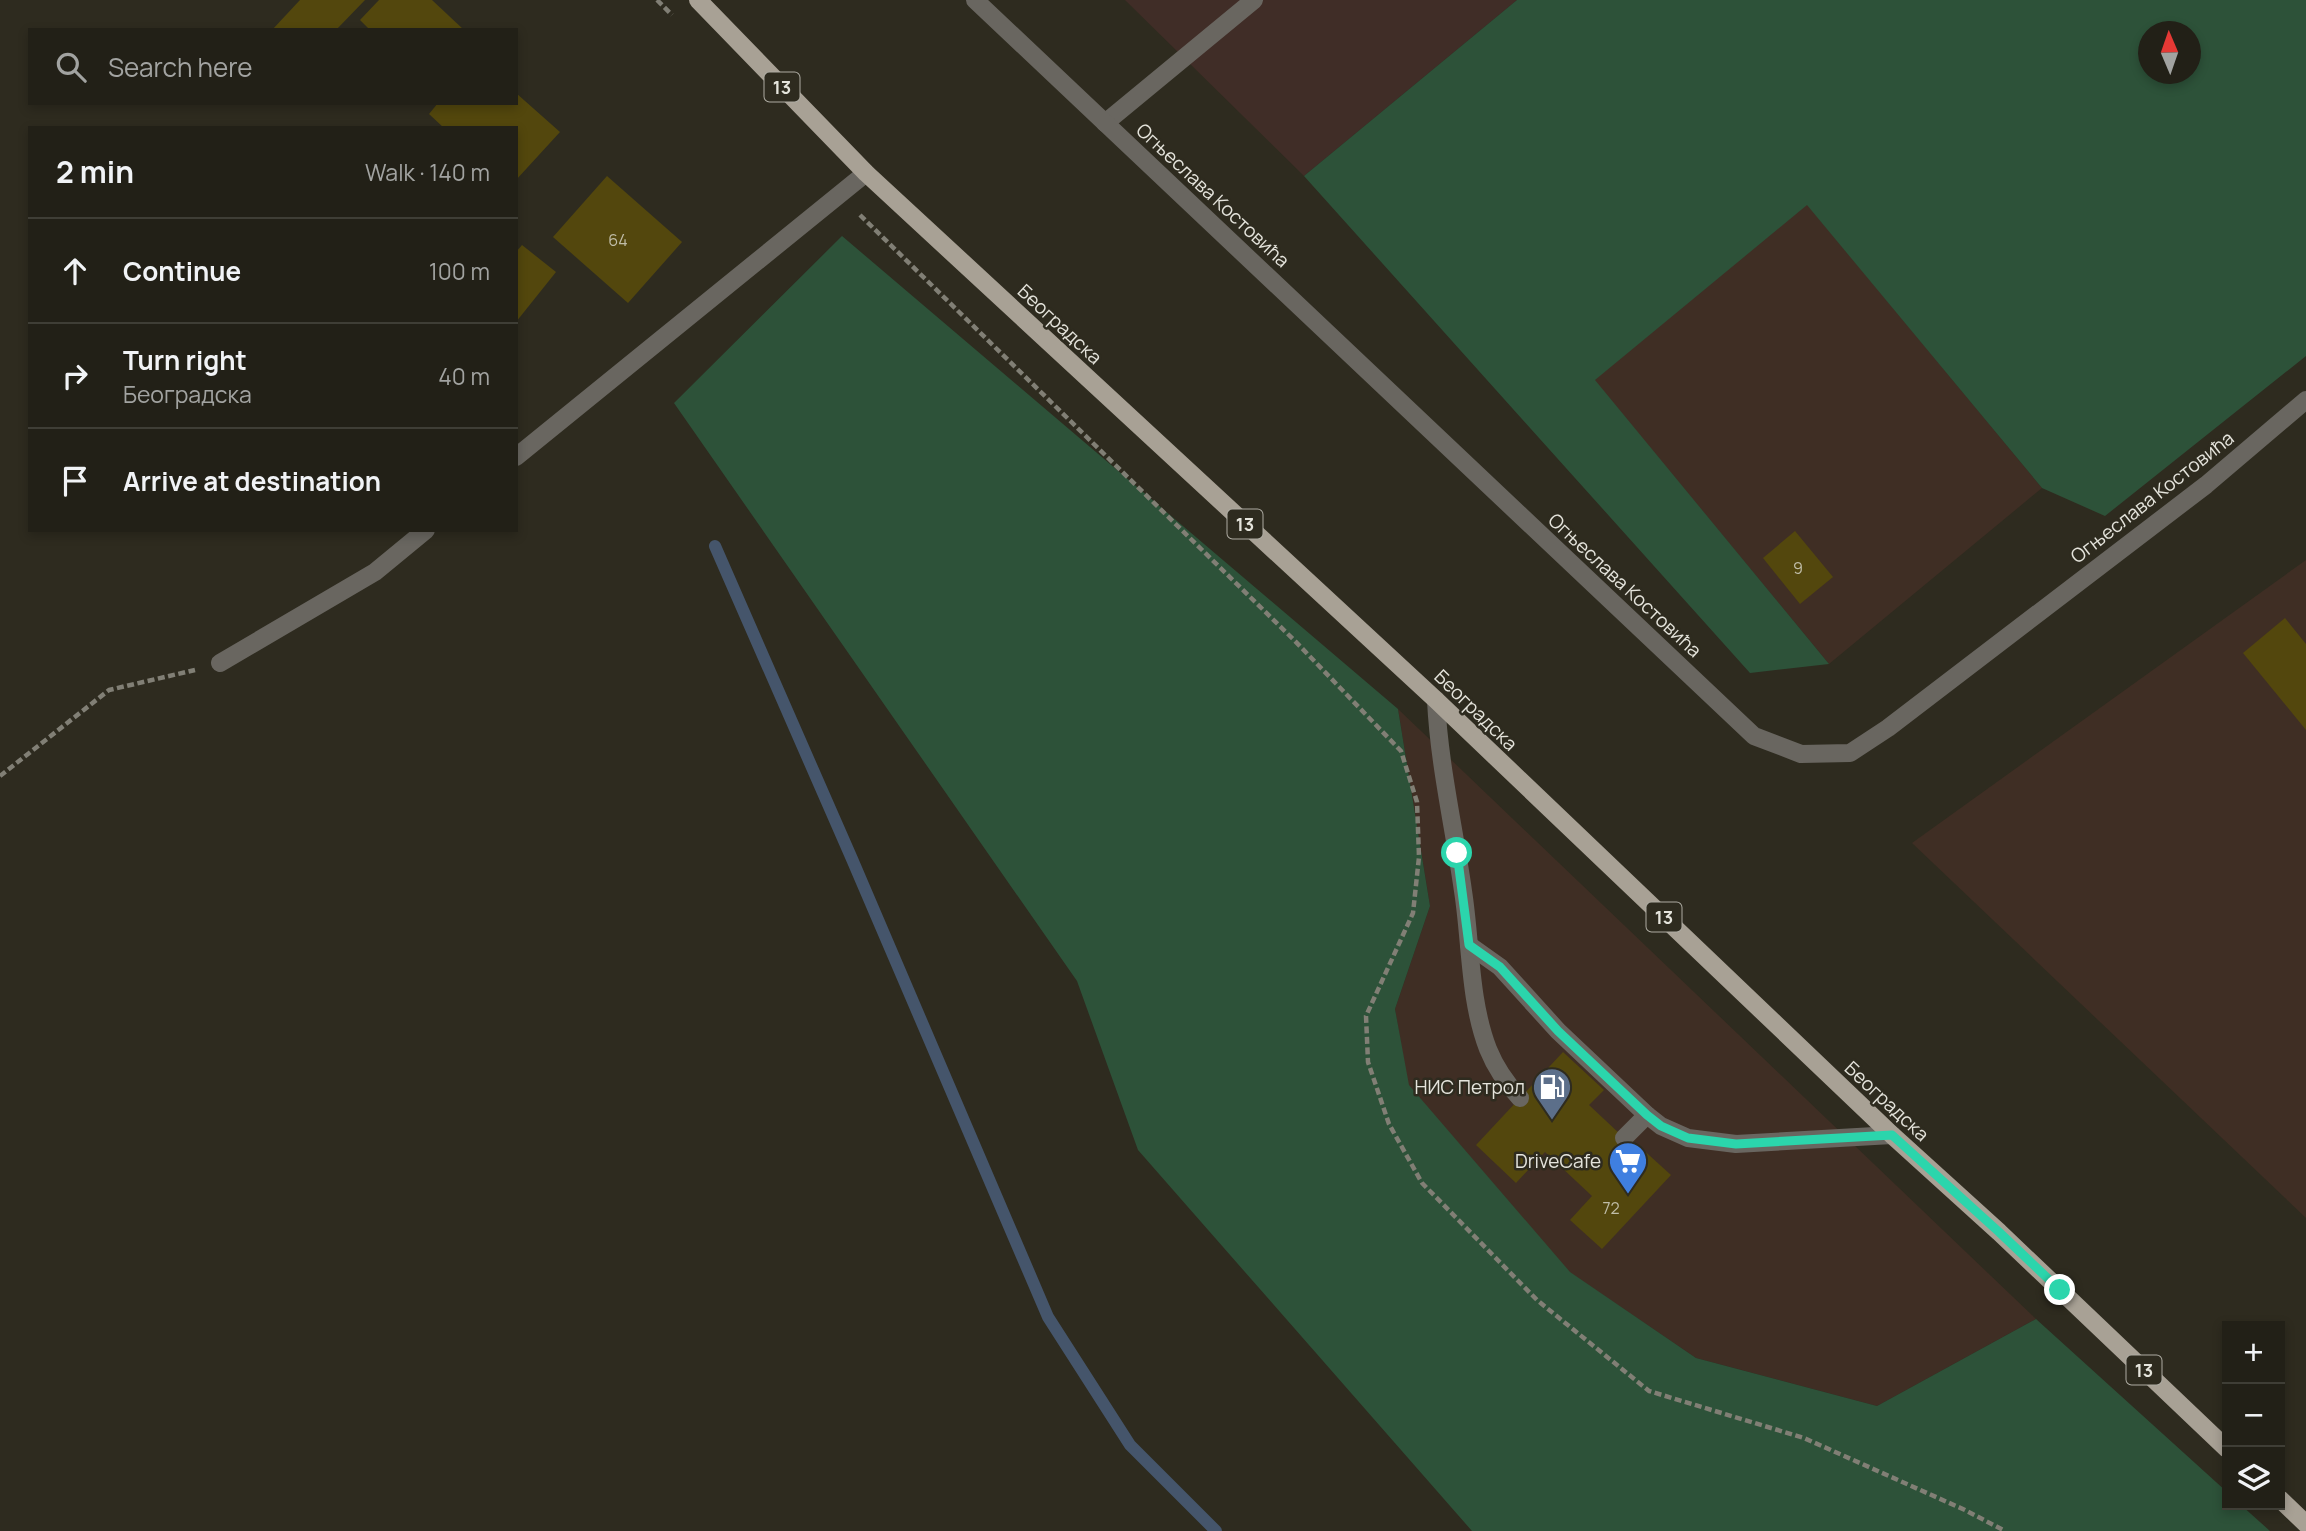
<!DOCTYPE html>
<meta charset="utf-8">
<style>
:root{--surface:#222017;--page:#2e2d24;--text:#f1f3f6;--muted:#a2a3a1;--line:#3f3e36}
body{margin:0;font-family:Manrope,sans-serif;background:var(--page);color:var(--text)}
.controls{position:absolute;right:21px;bottom:21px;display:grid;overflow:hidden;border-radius:0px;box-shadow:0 4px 10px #0003}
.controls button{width:63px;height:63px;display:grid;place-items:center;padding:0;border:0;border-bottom:2px solid var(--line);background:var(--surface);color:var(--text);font:35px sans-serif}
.compass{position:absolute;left:2138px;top:21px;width:63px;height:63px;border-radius:50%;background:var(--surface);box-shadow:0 4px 10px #0003;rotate:358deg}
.stop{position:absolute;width:21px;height:21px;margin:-16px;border:5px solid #2bd5ac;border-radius:50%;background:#fff}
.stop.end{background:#2bd5ac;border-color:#fff;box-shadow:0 2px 7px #0008}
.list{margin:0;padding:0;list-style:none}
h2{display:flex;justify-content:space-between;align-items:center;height:91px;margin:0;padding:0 28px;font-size:30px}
h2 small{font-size:23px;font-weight:400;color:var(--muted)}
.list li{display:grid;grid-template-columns:46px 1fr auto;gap:21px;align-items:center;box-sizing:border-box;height:105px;padding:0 28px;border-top:2px solid var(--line)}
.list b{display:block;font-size:26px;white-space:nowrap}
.list p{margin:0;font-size:23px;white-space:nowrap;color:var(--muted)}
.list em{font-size:23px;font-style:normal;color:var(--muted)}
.icon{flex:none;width:38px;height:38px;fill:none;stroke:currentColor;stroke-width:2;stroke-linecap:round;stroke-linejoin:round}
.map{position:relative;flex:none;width:2306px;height:1531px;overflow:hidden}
.search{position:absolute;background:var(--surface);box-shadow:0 4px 10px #0003;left:28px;top:28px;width:490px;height:77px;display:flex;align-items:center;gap:18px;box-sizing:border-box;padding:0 24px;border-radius:0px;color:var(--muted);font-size:26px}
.panel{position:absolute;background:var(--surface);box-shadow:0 4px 10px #0003;left:28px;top:126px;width:490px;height:406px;border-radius:0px}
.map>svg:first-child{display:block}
</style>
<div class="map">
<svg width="2306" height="1531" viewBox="0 0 2306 1531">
<rect width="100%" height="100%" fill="#2e2b1f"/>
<g fill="#3f2e24">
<polygon points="1807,204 2042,488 1829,664 1594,380"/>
<polygon points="2306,560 2306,1218 1912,843"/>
<polygon points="1398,709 2036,1319 1877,1406 1696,1358 1569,1272 1408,1085 1395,1009 1430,906"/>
</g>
<polygon fill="#402d27" points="1125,0 1517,0 1304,176"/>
<g fill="#2d5239" fill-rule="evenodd">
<path d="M1517,0h789v356l-201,160 -63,-28 -235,-283 -212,175 234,284 -79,9 -446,-497zM2148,32h42v42h-42z"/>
<polygon points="842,236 1398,709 1430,906 1395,1009 1409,1085 1570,1272 1696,1358 1877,1406 2036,1319 2227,1492 2227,1505 2241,1505 2270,1531 1472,1531 1138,1150 1077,981 674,403"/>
</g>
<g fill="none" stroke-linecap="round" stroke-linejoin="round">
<polyline stroke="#45556b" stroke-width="12" points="715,546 852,859 1048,1317 1130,1445 1216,1531"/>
</g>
<g fill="#53470d">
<polygon points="300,0 365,0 336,30 272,30"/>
<polygon points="379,0 432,0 464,30 370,30 360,20"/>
<polygon points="516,93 560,132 516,180 516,128 444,128 429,114 438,103 516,103"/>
<polygon points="607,176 682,242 628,303 553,237"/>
<polygon points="522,245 556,272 516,322 516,252"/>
<polygon points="1795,531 1833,577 1800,604 1763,558"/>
<polygon points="2285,618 2306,644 2306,730 2243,653"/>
<polygon points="1563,1052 1604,1090 1589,1105 1636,1149 1639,1146 1671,1175 1602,1249 1570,1220 1592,1196 1545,1152 1516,1183 1476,1145"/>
</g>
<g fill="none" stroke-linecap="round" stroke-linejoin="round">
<g stroke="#817f75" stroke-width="4.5" stroke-dasharray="7 3.5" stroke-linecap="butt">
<polyline points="657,0 672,15"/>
<polyline points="860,215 1294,640 1401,751 1417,802 1419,857 1413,913 1366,1016 1368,1062 1389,1124 1422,1183 1537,1300 1649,1391 1804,1438 1965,1510 2005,1531"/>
<polyline points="0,776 109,690 195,670"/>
</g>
<g stroke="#696660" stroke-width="18">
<polyline points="1105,123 1254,0"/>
<polyline points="516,457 866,173"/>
<polyline points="220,663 375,572 426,530"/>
<path d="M1436,700c3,64 18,127 27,191 8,51 6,109 25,158 8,20 18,34 32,49"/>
<polyline points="1469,945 1500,967 1558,1031 1647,1115 1661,1126 1688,1138 1736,1144 1892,1135"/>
<polyline points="1624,1138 1647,1115"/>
</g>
<polyline stroke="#696660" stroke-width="18" points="975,0 1754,736 1801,754 1850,753 1888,728 2206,485 2306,400"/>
<g stroke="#a8a195" stroke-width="18">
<polyline points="698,0 866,173 1436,700 1892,1135 1999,1232 2227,1449"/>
<polyline points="2280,1499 2306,1524"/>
</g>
</g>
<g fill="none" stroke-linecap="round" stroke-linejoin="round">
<polyline stroke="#2bd5ac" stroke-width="9" points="1457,853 1469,945 1500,967 1558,1031 1647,1115 1661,1126 1688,1138 1736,1144 1892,1135 1999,1232 2060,1290"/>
</g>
<defs>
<g id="fuel-pin" transform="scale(2.0125)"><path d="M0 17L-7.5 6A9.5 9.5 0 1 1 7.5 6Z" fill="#5c6f8a" stroke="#2e2b1f"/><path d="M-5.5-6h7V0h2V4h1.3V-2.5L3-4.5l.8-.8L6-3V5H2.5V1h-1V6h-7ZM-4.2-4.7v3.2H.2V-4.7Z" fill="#fff"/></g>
<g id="supermarket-pin" transform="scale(2.0125)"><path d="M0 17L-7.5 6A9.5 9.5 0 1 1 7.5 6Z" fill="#3f7fe0" stroke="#2e2b1f"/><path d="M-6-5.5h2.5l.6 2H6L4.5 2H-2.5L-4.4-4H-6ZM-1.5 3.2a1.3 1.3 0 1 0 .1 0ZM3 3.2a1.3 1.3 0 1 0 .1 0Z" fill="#fff"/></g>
</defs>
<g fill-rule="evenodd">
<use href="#fuel-pin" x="1552" y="1087"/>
<use href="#supermarket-pin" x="1628" y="1161"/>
</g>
<g text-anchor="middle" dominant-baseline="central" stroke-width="5" stroke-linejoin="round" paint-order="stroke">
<g font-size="16" fill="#c0bda8">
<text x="618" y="240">64</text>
<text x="1798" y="568">9</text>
<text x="1611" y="1208">72</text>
</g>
<g fill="#2e2b1f" stroke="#aeaca3" stroke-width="2">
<rect x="764.5" y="72.5" width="35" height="29" rx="5"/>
<rect x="1227.5" y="509.5" width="35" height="29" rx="5"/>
<rect x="1646.5" y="902.5" width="35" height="29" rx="5"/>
<rect x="2126.5" y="1355.5" width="35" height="29" rx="5"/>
</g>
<g font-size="18" font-weight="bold" fill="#e5e4dc">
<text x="782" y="87">13</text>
<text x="1245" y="524">13</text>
<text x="1664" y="917">13</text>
<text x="2144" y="1370">13</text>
</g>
<g font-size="19" fill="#e5e4dc" stroke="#2e2b1f">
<text transform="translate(1213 195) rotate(43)">Огњеслава Костовића</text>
<text transform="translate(1060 324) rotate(43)">Београдска</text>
<text transform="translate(2152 497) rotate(-38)">Огњеслава Костовића</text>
<text transform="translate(1625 585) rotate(43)">Огњеслава Костовића</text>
<text transform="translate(1476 710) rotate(44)">Београдска</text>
<text transform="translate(1887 1101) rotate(43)">Београдска</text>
</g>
<g font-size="19" fill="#e5e4dc" stroke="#2e2b1f" text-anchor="end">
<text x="1525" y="1087">НИС Петрол</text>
<text x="1601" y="1161">DriveCafe</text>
</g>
</g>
</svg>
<div class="controls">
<button>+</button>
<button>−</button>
<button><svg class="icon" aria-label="layers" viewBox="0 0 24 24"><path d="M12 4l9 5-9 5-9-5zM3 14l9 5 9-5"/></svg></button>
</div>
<svg class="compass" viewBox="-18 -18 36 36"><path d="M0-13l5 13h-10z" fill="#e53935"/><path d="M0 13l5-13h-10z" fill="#a2a3a1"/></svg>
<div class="stop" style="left:1457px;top:853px"></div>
<div class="stop end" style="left:2060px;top:1290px"></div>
<div class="search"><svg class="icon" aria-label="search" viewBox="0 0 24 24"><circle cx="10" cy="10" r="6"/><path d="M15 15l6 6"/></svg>Search here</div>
<section class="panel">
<h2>2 min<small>Walk · 140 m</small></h2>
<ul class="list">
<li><svg class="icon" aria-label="ahead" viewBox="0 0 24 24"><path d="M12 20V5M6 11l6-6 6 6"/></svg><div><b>Continue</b></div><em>100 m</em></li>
<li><svg class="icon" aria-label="right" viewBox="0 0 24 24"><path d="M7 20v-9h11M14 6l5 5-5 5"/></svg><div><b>Turn right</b><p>Београдска</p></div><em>40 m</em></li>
<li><svg class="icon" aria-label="arrive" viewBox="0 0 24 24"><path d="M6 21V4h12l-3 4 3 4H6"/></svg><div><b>Arrive at destination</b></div></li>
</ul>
</section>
</div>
